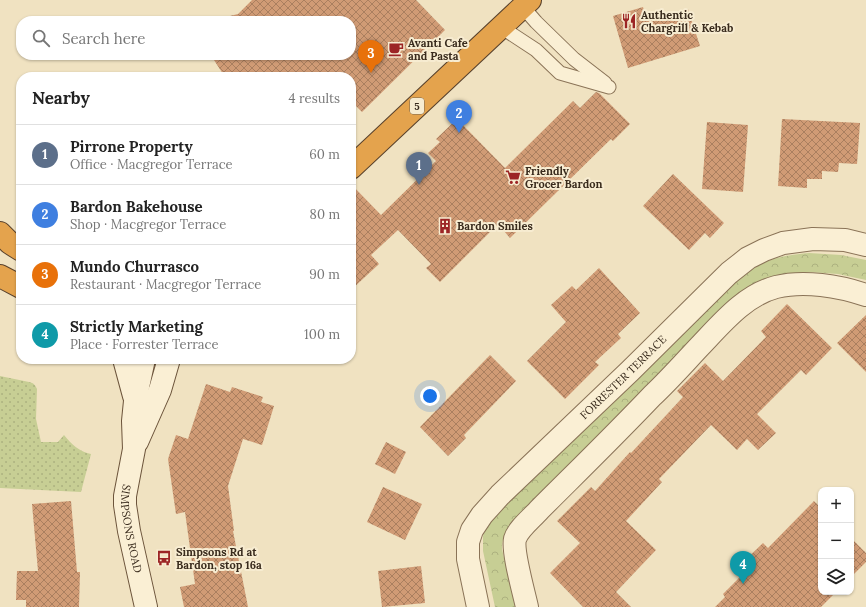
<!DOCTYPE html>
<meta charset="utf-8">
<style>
:root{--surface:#fff;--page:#f2f2f2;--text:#222;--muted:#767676;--line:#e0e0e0;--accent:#7c3aed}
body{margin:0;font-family:Lora,serif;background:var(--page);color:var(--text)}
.controls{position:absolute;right:12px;bottom:12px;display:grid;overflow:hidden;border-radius:8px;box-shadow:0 1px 3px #0004}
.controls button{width:36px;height:36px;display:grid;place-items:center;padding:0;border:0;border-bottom:1px solid var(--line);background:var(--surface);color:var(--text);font:20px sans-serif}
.you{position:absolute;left:430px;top:396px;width:14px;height:14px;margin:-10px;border:3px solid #fff;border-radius:50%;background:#1a73e8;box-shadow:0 0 0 6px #1a73e833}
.badge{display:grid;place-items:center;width:26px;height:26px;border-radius:50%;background:var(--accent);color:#fff;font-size:13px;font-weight:700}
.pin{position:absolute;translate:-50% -33px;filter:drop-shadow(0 1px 2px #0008)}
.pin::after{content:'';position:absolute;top:21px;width:14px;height:12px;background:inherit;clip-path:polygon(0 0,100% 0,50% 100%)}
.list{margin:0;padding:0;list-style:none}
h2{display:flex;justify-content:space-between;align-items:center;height:52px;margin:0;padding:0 16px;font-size:17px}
h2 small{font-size:13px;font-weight:400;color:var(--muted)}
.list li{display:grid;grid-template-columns:26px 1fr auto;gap:12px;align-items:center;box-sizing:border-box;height:60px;padding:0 16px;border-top:1px solid var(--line)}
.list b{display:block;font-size:15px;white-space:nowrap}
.list p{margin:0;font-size:13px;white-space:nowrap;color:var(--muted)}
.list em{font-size:13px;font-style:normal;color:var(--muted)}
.icon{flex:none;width:22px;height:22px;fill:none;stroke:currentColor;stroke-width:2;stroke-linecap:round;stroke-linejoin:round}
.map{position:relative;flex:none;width:866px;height:607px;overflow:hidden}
.search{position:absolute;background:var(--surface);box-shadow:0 1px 3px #0004;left:16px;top:16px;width:340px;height:44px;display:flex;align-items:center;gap:10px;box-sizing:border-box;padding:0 14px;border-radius:16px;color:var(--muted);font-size:15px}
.panel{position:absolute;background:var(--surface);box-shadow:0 1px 3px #0004;left:16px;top:72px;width:340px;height:292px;border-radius:16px}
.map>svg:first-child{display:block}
</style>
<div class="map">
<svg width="866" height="607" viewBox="0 0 866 607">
<defs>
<pattern id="grass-dots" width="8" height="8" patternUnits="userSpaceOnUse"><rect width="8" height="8" fill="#c7ce94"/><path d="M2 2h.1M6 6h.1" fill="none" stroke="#acb17f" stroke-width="1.8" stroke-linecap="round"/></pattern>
<pattern id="forest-crowns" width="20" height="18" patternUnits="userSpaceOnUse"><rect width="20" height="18" fill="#c7ce94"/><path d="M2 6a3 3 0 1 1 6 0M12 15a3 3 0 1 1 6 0" fill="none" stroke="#acb17f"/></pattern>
<pattern id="building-cross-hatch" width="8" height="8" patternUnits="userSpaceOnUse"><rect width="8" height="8" fill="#d09b75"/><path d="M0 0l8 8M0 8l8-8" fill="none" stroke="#aa7f5f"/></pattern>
</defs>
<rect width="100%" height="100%" fill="#f0e2c1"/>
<path fill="url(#grass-dots)" d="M0,376l29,6c5,1 6,3 8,7l-1,30 5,23h17l6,-7c7,9 16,17 27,19l-10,38 -81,-4z"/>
<path fill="url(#forest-crowns)" d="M809,253l32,2 25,5v20l-28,-6 -28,-2 -25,4 -43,25 -214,204c-7,9 -23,24 -25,35 -1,3 -1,6 -1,9l13,58h-20l-12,-56v-15l4,-10 9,-14 233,-226c16,-12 32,-25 52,-29 9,-2 19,-3 28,-4z"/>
<g fill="url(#building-cross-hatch)">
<polygon points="252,0 416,0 445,30 362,112 351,101 351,77 225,77 212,57 212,55 351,55 351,21 222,21 230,16 238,14"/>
<polygon points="643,7 647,21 688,9 700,46 628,68 613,16"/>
<polygon points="596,92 599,93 630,124 613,141 611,139 510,238 498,224 440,282 426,268 431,264 398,230 371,255 379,264 351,290 351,184 381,215 436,161 428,153 440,142 436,139 457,119 505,168 573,101 580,108"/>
<polygon points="782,119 860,123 857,164 839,163 838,172 822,171 822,179 807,179 807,188 778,186"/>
<polygon points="707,122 748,125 743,192 702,189"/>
<polygon points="673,174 724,223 710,238 705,233 689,250 643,206"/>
<polygon points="599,268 640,313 618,334 621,338 595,362 599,365 565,399 527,361 566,322 551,305 572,286 576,290"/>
<polygon points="787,304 832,348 806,375 801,370 757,414 776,433 758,450 747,439 737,450 711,425 659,479 662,482 626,521 656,550 616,592 631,607 583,607 550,573 580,543 557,521 591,487 595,491 630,452 631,453 683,397 677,391 705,363 723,381 766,337 761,331"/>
<polygon points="866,315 866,372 837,343"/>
<polygon points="490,355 516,381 464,435 466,438 448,456 420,427"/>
<polygon points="206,384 230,392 232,387 263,397 261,402 274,406 262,445 243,439 228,486 234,531 233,531 248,607 184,607 180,587 195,584 185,512 176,514 168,459 176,435 188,439"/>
<polygon points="386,442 406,452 395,474 375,464"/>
<polygon points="383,487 422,504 405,540 367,522"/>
<polygon points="71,501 77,572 80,572 79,607 26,607 26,600 16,600 17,571 38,571 32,504"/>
<polygon points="814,501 821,508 821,592 836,592 821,607 715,607 725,597 723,594 748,569 742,563 763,543 768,548"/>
<polygon points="851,538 866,553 866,562 851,577"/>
<polygon points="421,566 425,603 382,607 378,571"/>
</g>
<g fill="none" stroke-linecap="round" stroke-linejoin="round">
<g stroke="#8a7357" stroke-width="15">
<g id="lane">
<polyline points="523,7 536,22 574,59 605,83"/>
<polyline points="501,27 536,50 560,73 609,87"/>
</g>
</g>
<g stroke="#8a7357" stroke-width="24">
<g id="street">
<path id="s1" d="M478,607l-10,-48v-17l4,-12 10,-15 18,-20 130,-124 99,-98 19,-15 16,-8 19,-7 30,-4 32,1 21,5"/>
<path d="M527,607c-3,-14 -15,-56 -12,-68 3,-10 17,-21 24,-29 38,-38 76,-75 113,-114 17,-16 32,-33 48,-50 22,-23 45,-51 76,-59 28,-7 63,-1 90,8"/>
</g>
</g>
<g stroke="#6c543b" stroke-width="24">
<g id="secondary">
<polyline points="124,359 134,396"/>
<path id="s2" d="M144,359l-9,42 -2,20 1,28 -9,47v9l4,26 17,76"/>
<polyline points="137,442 160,390 169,359"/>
</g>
</g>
<g stroke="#58412c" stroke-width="24">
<g id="highway">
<polyline points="351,168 530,0"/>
<polyline points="0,233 10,243 21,250"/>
<polyline points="0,276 21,287"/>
</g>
</g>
<use href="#lane" stroke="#faefd4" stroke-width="13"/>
<use href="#street" stroke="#faefd4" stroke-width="22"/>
<use href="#secondary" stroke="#faefd4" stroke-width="22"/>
<use href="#highway" stroke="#e4a34d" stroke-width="22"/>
</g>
<defs>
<g id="restaurant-bare" transform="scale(1.2)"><path d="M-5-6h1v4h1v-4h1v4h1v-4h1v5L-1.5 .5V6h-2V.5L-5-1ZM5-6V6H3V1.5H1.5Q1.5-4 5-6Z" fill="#9c2525" stroke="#f7ecd1" stroke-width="2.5" paint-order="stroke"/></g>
<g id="cafe-bare" transform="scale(1.2)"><path d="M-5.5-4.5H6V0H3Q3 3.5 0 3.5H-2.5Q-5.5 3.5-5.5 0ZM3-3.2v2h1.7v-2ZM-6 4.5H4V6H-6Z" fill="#9c2525" stroke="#f7ecd1" stroke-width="2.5" paint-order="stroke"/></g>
<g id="supermarket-bare" transform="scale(1.2)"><path d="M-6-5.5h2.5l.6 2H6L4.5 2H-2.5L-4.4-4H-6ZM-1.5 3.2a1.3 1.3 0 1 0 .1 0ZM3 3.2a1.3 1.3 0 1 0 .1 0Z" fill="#9c2525" stroke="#f7ecd1" stroke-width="2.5" paint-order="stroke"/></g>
<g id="building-bare" transform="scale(1.2)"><path d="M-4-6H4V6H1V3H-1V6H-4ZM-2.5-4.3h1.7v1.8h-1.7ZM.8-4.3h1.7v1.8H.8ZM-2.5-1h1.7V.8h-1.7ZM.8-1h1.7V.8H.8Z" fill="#9c2525" stroke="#f7ecd1" stroke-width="2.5" paint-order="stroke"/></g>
<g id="bus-bare" transform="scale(1.2)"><path d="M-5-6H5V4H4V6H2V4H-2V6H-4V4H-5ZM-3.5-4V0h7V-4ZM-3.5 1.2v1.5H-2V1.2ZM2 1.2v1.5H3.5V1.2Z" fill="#9c2525" stroke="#f7ecd1" stroke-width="2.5" paint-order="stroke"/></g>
</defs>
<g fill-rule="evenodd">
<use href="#restaurant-bare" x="629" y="21"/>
<use href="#cafe-bare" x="396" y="49"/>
<use href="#supermarket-bare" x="513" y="177"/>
<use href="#building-bare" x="445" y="226"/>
<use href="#bus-bare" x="164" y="558"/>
</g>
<g text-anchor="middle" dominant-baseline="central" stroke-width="4" stroke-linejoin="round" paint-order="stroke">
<rect fill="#f7ecd1" stroke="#726553" stroke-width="1" x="410" y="98" width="14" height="16" rx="3"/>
<g font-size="10" font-weight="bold" fill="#392b1d">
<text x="417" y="106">5</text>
</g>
<g font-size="11" font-weight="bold" fill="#392b1d" stroke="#f7ecd1" text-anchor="start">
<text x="641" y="15">Authentic<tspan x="641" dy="13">Chargrill &amp; Kebab</tspan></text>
<text x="408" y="43">Avanti Cafe<tspan x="408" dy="13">and Pasta</tspan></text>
<text x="525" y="171">Friendly<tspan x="525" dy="13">Grocer Bardon</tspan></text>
<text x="457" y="226">Bardon Smiles</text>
<text x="176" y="552">Simpsons Rd at<tspan x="176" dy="13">Bardon, stop 16a</tspan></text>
</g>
<g font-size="11" fill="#392b1d" stroke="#f7ecd1">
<text stroke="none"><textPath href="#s1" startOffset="294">FORRESTER TERRACE</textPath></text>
<text stroke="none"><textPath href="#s2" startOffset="172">SIMPSONS ROAD</textPath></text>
</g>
</g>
</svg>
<div class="controls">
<button>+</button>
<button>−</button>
<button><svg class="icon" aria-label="layers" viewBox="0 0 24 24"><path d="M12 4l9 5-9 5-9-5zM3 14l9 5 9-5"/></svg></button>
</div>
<div class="you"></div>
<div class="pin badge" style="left:419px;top:185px;background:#5c6f8a">1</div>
<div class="pin badge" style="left:459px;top:133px;background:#3f7fe0">2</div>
<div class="pin badge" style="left:371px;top:73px;background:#e8710a">3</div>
<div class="pin badge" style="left:743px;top:584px;background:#0f9aa8">4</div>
<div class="search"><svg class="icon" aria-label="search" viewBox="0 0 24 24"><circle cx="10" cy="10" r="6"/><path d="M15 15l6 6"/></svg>Search here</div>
<section class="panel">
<h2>Nearby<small>4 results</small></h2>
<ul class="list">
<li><span class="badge" style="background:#5c6f8a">1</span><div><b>Pirrone Property</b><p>Office · Macgregor Terrace</p></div><em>60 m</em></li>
<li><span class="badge" style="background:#3f7fe0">2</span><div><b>Bardon Bakehouse</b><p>Shop · Macgregor Terrace</p></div><em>80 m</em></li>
<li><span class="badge" style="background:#e8710a">3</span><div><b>Mundo Churrasco</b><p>Restaurant · Macgregor Terrace</p></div><em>90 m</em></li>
<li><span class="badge" style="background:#0f9aa8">4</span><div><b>Strictly Marketing</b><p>Place · Forrester Terrace</p></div><em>100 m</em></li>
</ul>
</section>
</div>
